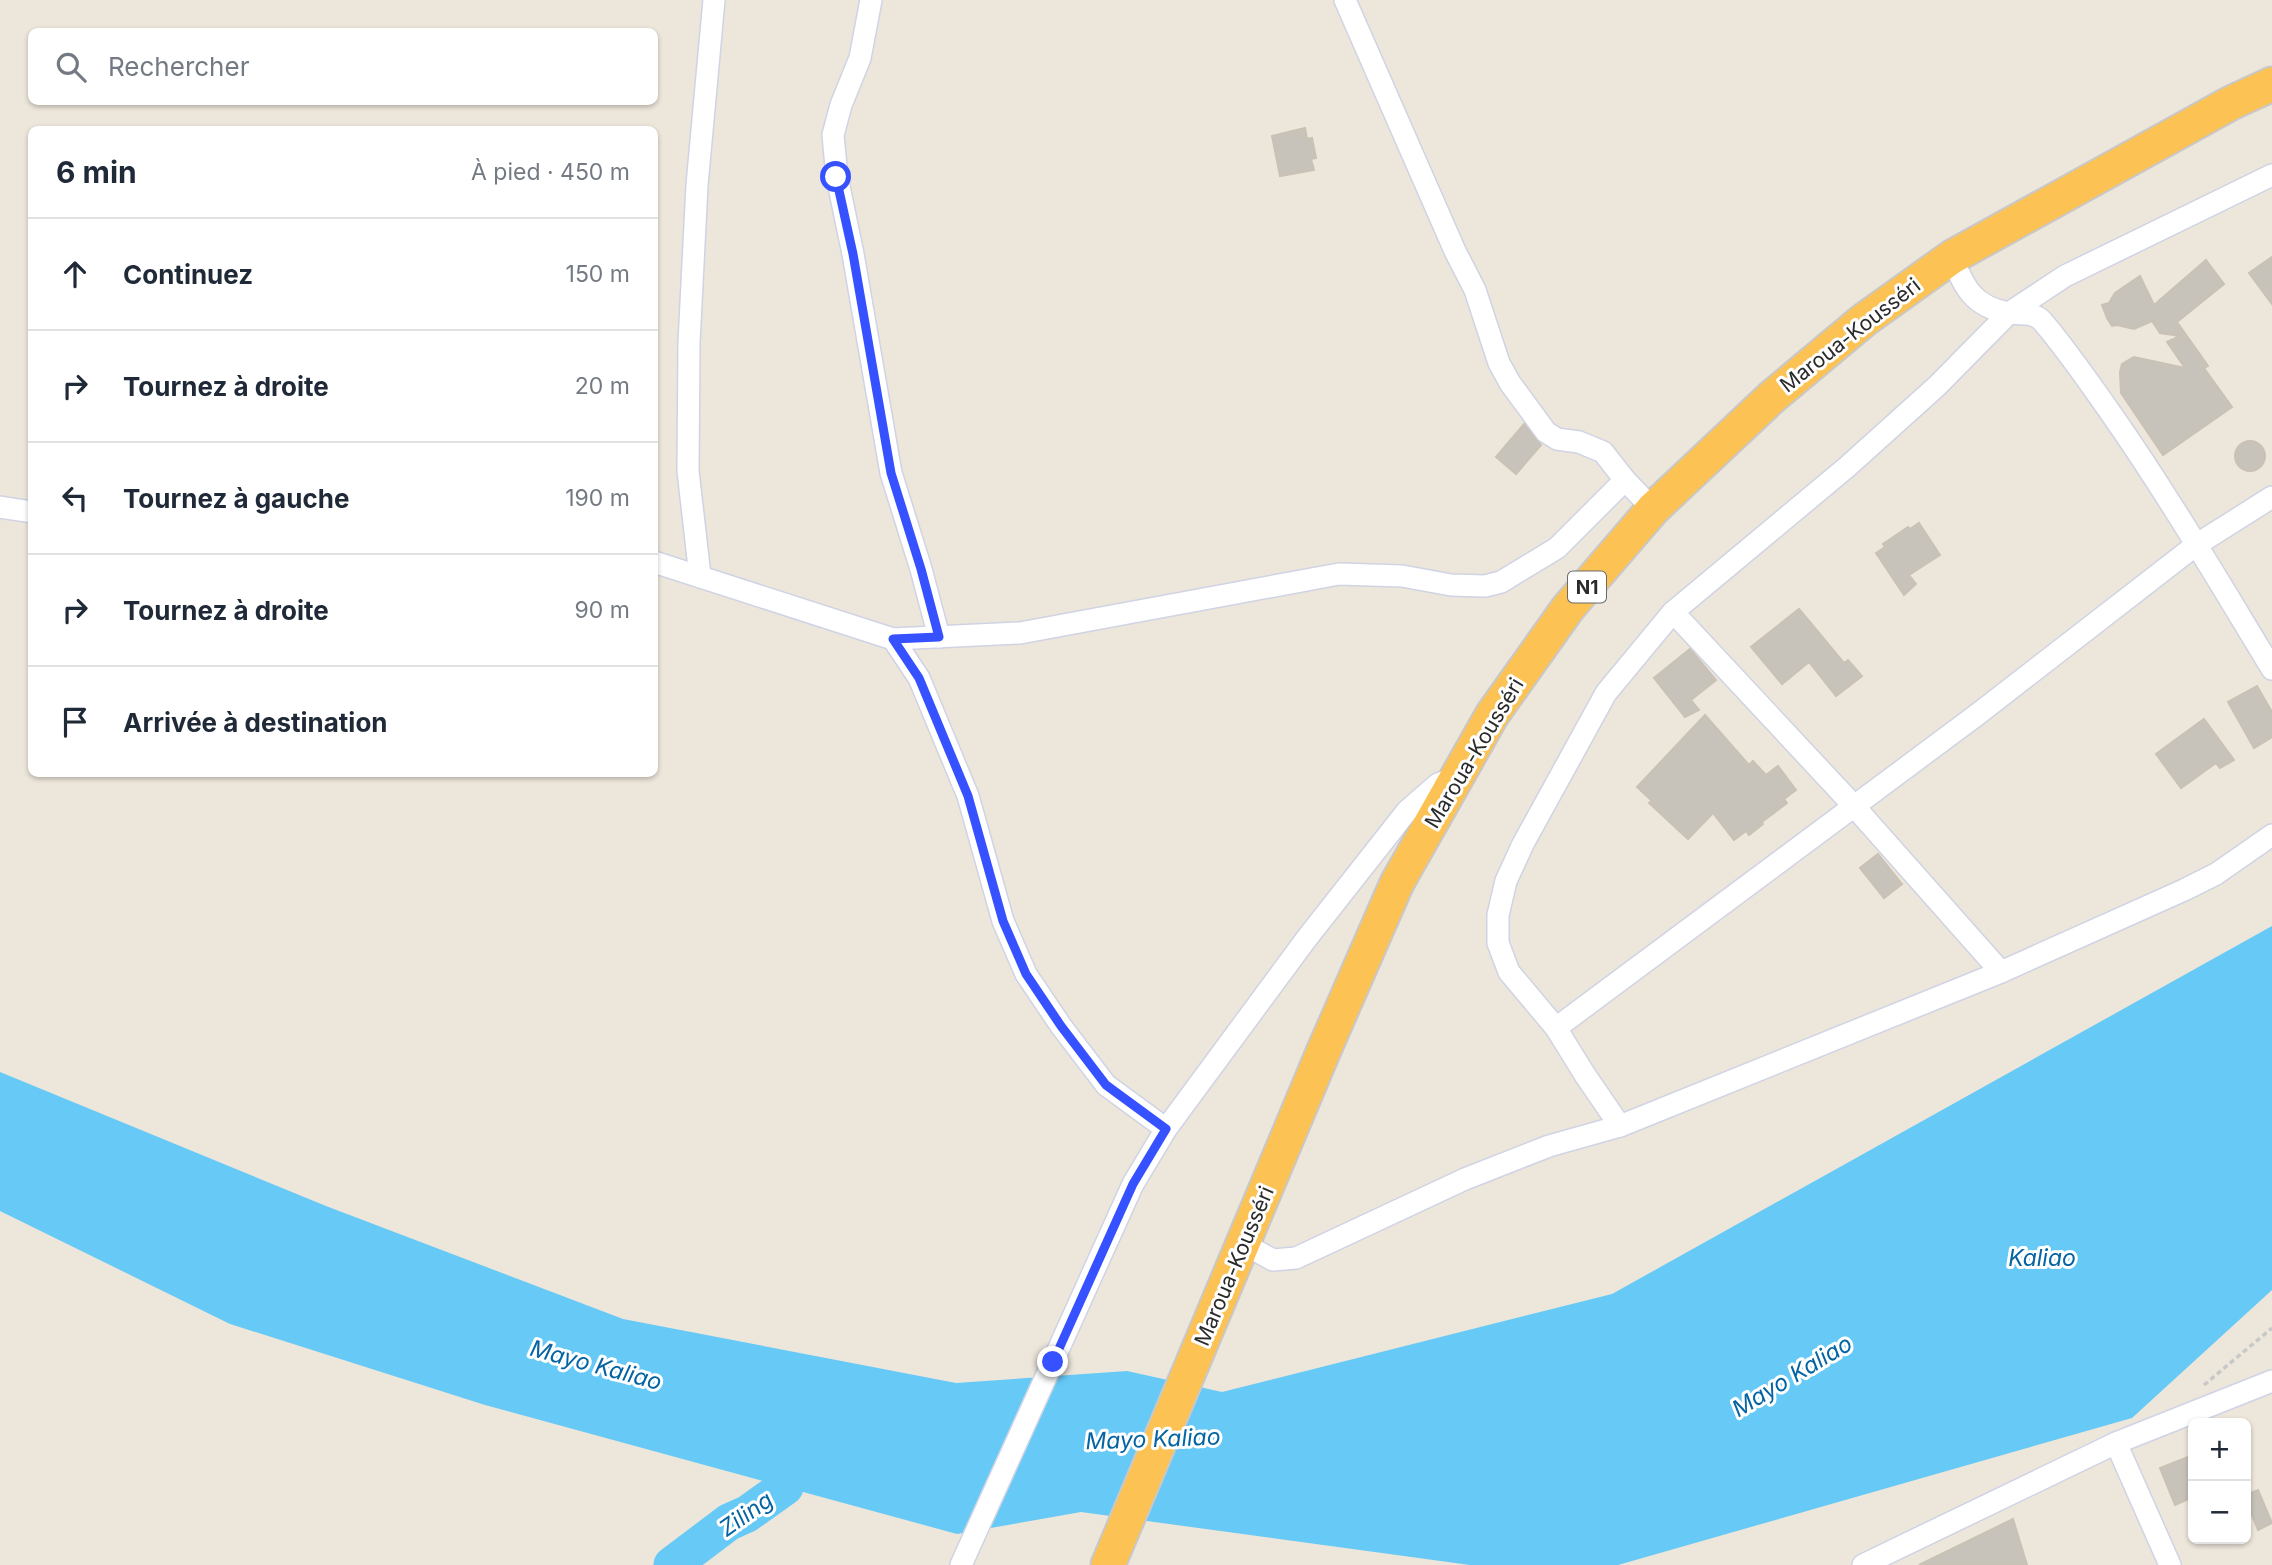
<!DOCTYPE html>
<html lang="fr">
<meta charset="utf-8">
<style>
:root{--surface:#fff;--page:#f6f6f7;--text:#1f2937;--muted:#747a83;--line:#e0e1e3}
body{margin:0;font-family:Inter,sans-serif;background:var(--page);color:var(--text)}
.controls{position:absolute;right:21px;bottom:21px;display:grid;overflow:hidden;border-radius:10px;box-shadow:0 2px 5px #0004}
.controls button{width:63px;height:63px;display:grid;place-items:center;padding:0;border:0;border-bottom:2px solid var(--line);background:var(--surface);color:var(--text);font:35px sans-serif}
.stop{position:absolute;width:21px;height:21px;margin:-16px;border:5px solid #3651ff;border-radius:50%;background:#fff}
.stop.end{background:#3651ff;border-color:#fff;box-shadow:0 2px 7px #0008}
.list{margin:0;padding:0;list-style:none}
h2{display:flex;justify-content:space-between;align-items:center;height:91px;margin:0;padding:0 28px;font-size:30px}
h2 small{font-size:23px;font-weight:400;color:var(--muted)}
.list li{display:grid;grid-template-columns:46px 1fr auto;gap:21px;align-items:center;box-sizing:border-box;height:112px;padding:0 28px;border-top:2px solid var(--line)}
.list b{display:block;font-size:26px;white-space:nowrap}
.list em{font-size:23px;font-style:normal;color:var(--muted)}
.icon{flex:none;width:38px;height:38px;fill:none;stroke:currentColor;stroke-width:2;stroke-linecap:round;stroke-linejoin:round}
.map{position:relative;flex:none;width:2272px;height:1565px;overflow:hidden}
.search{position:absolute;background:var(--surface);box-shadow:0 2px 5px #0004;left:28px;top:28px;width:630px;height:77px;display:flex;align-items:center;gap:18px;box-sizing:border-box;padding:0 24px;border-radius:10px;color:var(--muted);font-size:26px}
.panel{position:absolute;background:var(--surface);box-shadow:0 2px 5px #0004;left:28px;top:126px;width:630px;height:651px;border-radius:10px}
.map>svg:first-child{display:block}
</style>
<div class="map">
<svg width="2272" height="1565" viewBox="0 0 2272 1565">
<rect width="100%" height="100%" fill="#ede6db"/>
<polygon fill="#66c9f6" points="2272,926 2272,1290 2132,1418 1618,1565 1470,1565 1081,1512 957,1534 485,1405 230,1324 0,1211 0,1072 326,1206 623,1319 956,1383 1127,1371 1222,1392 1612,1294"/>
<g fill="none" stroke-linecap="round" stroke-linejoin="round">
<polyline stroke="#66c9f6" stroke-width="37" points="672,1565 729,1522 747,1514 785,1487"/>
</g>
<g fill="#c8c3ba" stroke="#c9c2b4" stroke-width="2">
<polygon points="1305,128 1307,139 1312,138 1316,158 1311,159 1314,170 1280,176 1272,136"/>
<polygon points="2272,257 2272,304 2249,273"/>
<polygon points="2206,260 2224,284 2177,322 2208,366 2204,368 2232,407 2163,455 2121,393 2120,372 2122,364 2134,357 2185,368 2167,342 2180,336 2160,333 2152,321 2134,329 2117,325 2112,326 2107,318 2102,305 2109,303 2115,293 2140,276 2154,305"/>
<polygon points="1524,424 1541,445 1516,474 1496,457"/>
<circle cx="2250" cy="456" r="15"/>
<polygon points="1919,523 1940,555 1909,575 1916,584 1904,595 1876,553 1885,547 1883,544 1908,527 1910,529"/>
<polygon points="1799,609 1844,663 1848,660 1862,676 1836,696 1809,662 1782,684 1751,647"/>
<polygon points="1690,649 1716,680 1691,700 1699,710 1685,717 1654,678"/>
<polygon points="2257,686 2272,712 2272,737 2254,748 2228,702"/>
<polygon points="1705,715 1749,765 1753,761 1766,775 1778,766 1796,790 1784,799 1787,803 1762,822 1763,824 1749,835 1746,831 1734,840 1713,813 1688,839 1649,803 1652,801 1637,787"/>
<polygon points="2204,719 2234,760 2220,768 2216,763 2181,788 2156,754"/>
<polygon points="1878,854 1902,884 1884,898 1860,868"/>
<polygon points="2193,1455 2193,1497 2175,1505 2160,1468"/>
<polygon points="2258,1490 2272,1523 2258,1530 2246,1500 2246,1495"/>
<polygon points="2013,1519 2027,1565 1919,1565"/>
</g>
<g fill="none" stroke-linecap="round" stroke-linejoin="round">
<g stroke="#d0d3e4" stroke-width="24">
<g id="minor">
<polyline points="871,0 860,58 841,105 833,135 837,177 853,254 891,473 921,569 939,637"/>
<polyline points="1345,0 1455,251 1475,290 1499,363 1510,383 1546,432 1557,439 1579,442 1603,452 1625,480 1653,509"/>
<path d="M1952,257c12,30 21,50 57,56 12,2 25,-2 34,9 24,28 45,59 67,90 58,83 109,170 162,257"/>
<polyline points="0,507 32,512"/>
<polyline points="654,562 893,639 919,678 968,796 1003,921 1026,974 1061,1026 1106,1085 1166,1129"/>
<polyline points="700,576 688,471 689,343 697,185 714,0"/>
<polyline points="1673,612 1853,805 2001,972"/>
<polyline points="893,639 1020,633 1339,574 1402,576 1451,585 1485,586 1501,582 1557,548 1625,480"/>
<polyline points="1556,1028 1978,714 2196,545 2272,497"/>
<polyline points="1620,1126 1585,1075 1556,1028 1509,972 1498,943 1498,915 1506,881 1523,844 1606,693 1673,612 1847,467 1937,386 2009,313 2065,276 2272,175"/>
<polyline points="1244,1244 1273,1260 1296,1258 1465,1179 1549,1146 1620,1126 2001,972 2184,890 2216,874 2272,835"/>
<polyline points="2116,1443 2170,1565"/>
<polyline points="961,1565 1133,1184 1166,1129 1307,938 1407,811 1438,784 1456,777"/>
<polyline points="1863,1565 2116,1443 2272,1381"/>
</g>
</g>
<g stroke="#c8c8c8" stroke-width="37">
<polyline id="trunk" points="1108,1565 1324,1050 1397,883 1492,715 1568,608 1653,509 1772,397 1864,320 1952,257 2231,103 2272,84"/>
</g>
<polyline stroke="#c8c8c8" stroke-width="3.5" stroke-dasharray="5 3.5" stroke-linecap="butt" points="2204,1385 2272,1328"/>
<use href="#minor" stroke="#fff" stroke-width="21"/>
<use href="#trunk" stroke="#fcc254" stroke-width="33"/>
</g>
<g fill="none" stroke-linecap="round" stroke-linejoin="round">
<polyline stroke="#3651ff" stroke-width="9" points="836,177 853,254 891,473 921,569 939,637 893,639 919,678 968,796 1003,921 1026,974 1061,1026 1106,1085 1166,1129 1133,1184 1053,1362"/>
</g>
<g text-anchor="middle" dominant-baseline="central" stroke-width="6" stroke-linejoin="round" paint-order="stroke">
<rect fill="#fff" stroke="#6a6a6a" stroke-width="2" x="1568" y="571.5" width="38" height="31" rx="5"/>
<g font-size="19" font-weight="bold" fill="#2a2a2a">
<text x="1587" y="587">N1</text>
</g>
<g font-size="21" fill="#2a2a2a" stroke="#fff">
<text transform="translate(1850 335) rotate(-38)">Maroua-Kousséri</text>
<text transform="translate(1474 753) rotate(-59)">Maroua-Kousséri</text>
<text transform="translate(1234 1266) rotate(-67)">Maroua-Kousséri</text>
</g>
<g font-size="23" font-style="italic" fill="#0464a3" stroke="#fff">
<text x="2042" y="1258">Kaliao</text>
<text transform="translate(596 1365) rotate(15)">Mayo Kaliao</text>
<text transform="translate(1792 1376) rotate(-31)">Mayo Kaliao</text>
<text transform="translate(1153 1439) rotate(-2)">Mayo Kaliao</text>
<text transform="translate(746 1514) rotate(-35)">Ziling</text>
</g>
</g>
</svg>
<div class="controls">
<button>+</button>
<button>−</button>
</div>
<div class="stop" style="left:836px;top:177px"></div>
<div class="stop end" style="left:1053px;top:1362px"></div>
<div class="search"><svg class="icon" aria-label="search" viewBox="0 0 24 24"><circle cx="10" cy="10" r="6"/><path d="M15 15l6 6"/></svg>Rechercher</div>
<section class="panel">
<h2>6 min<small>À pied · 450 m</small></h2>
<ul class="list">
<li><svg class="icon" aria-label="ahead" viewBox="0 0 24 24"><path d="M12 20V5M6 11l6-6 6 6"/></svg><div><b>Continuez</b></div><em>150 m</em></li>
<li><svg class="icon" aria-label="right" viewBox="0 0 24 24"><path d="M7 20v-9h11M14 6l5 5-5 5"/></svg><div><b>Tournez à droite</b></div><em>20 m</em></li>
<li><svg class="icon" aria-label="left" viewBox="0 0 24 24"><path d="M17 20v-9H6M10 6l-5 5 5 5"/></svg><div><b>Tournez à gauche</b></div><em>190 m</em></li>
<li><svg class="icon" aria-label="right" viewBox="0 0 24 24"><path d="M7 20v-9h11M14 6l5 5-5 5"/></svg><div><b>Tournez à droite</b></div><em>90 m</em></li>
<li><svg class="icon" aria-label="arrive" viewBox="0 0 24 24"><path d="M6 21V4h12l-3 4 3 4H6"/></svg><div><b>Arrivée à destination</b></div></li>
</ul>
</section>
</div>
